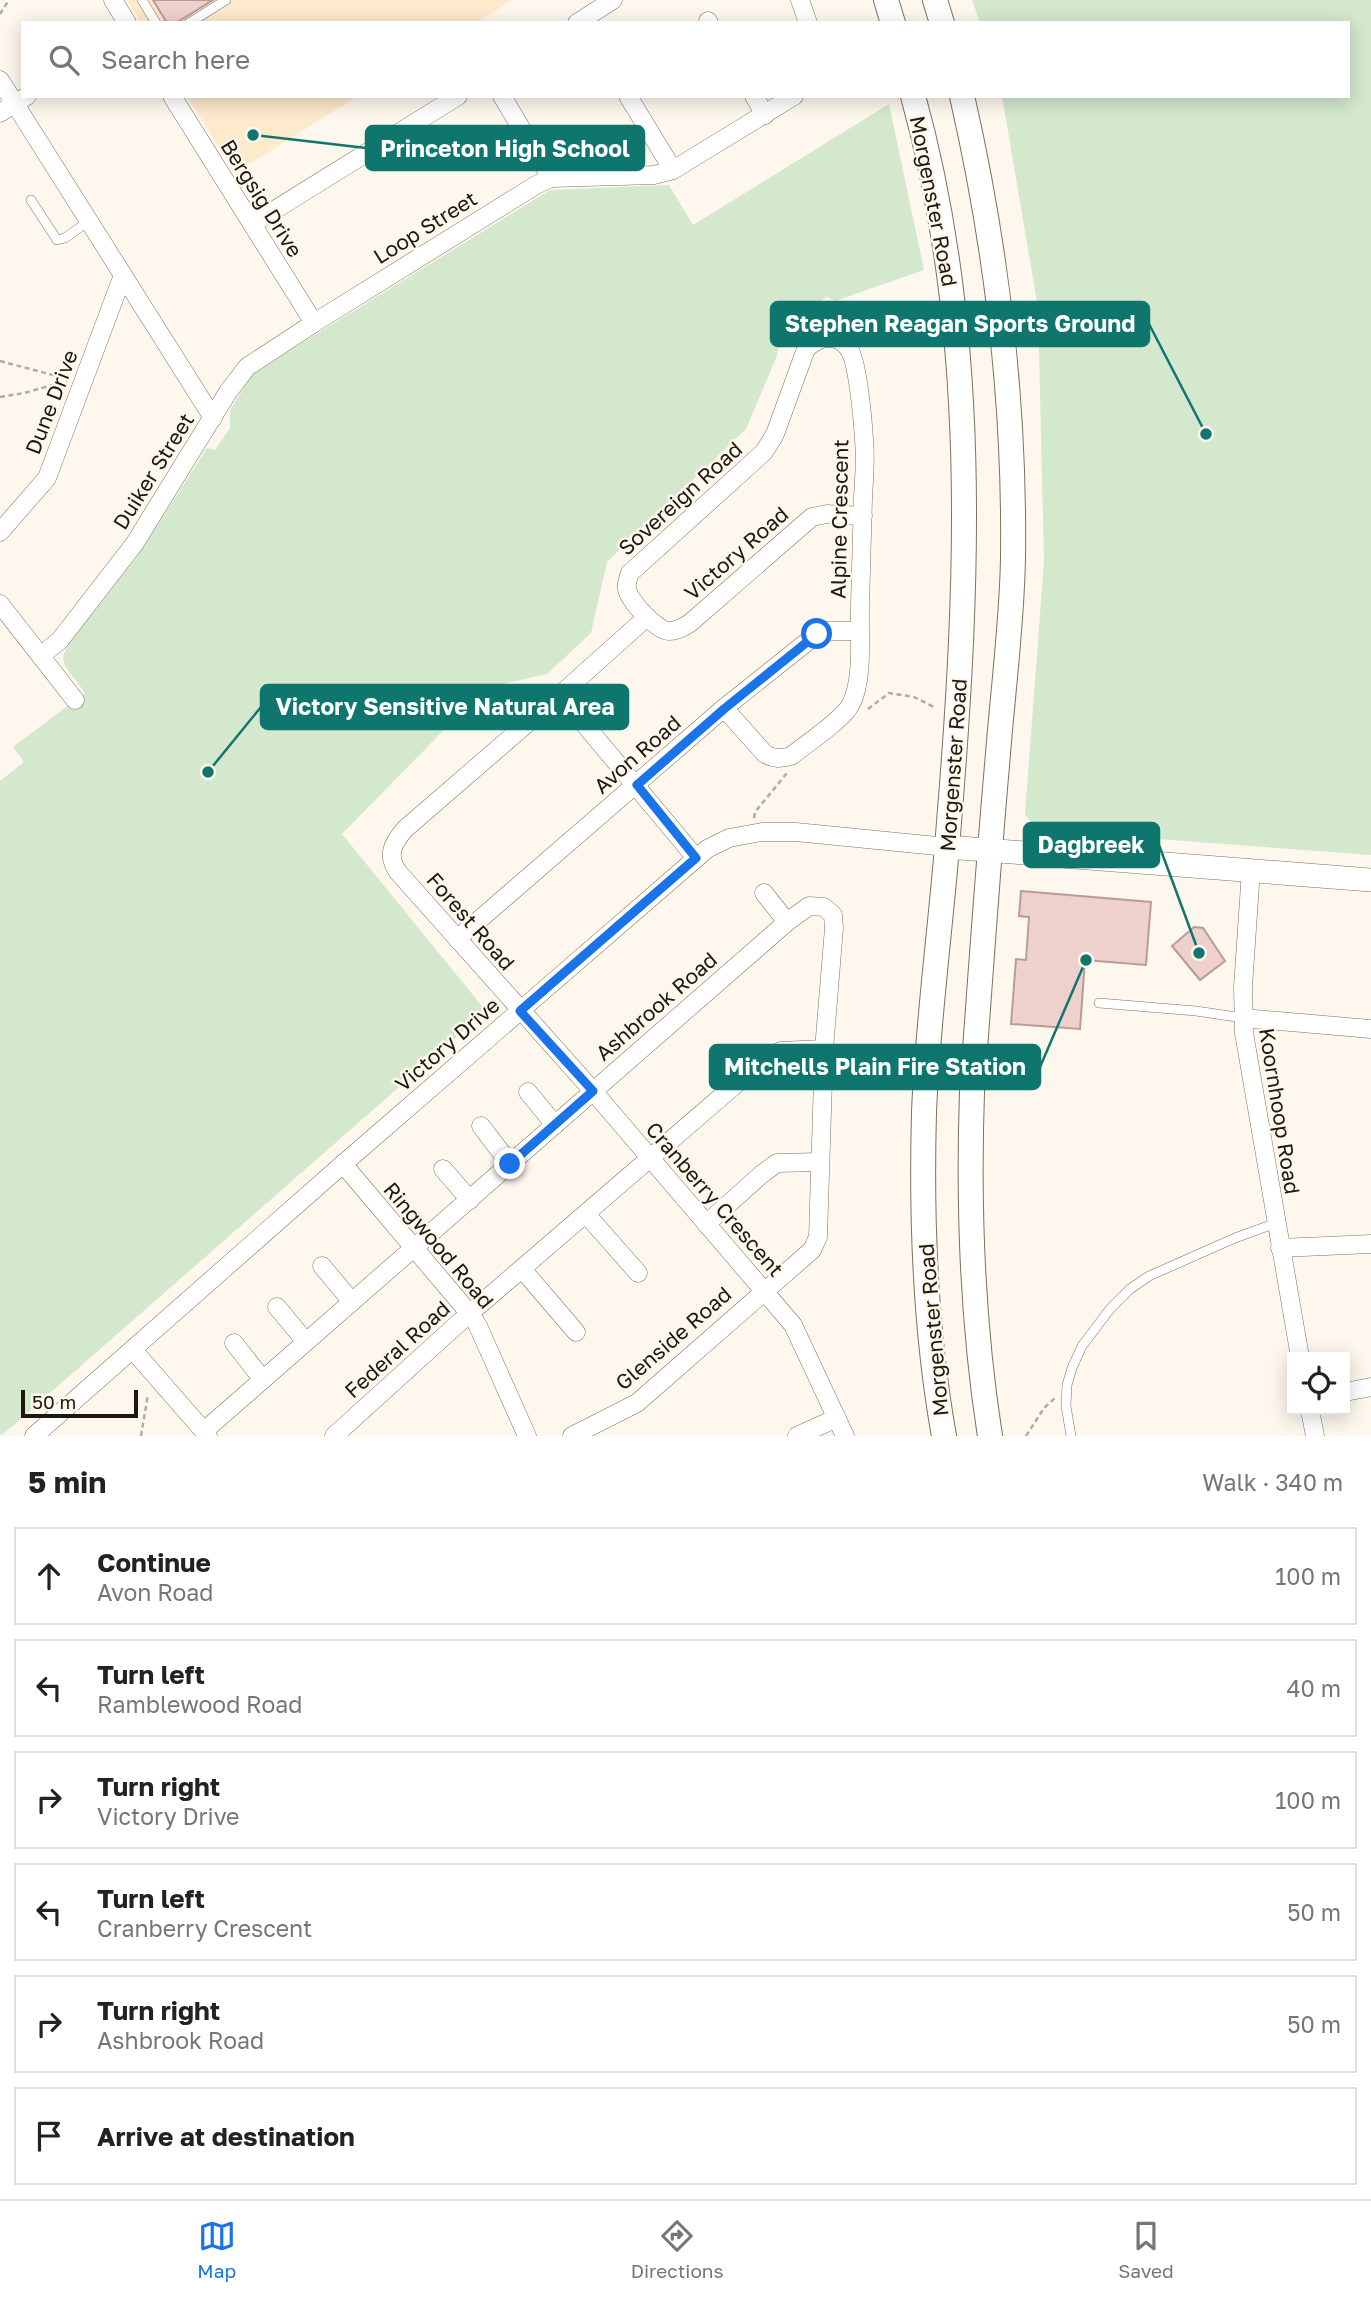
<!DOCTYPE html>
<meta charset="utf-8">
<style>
:root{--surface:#fff;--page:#f6f6f6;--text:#222;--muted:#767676;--line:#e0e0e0;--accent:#1a73e8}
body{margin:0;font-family:"Golos Text",sans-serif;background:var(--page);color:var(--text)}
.controls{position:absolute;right:21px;bottom:21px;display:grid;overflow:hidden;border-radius:0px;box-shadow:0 4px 18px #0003}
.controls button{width:63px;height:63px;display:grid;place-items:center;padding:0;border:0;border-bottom:2px solid var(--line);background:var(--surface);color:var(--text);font:35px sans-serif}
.scale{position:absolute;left:21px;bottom:18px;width:117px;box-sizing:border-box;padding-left:7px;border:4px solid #1e1910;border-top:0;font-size:19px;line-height:24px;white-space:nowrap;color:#1e1910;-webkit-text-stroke:5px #fdf7ee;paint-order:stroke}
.stop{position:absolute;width:21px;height:21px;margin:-16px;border:5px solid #1a73e8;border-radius:50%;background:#fff}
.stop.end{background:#1a73e8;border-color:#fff;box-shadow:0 2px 7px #0008}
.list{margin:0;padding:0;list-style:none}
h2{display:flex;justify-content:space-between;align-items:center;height:91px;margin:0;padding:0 28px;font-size:30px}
h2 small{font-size:23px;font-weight:400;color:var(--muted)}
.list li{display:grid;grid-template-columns:46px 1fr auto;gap:21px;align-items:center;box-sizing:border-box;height:98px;margin:0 14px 14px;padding:0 14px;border:2px solid var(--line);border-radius:0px}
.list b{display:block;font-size:26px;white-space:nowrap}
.list p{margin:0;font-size:23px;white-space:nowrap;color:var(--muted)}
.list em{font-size:23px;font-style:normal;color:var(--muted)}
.icon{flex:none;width:38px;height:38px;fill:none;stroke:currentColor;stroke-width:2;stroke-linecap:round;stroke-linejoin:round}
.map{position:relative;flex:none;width:1371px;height:1436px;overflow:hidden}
.search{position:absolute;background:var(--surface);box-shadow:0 4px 18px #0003;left:21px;right:21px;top:21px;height:77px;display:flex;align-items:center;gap:18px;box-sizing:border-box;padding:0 24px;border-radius:0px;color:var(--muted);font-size:26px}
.sheet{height:763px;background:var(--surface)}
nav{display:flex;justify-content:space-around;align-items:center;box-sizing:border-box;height:98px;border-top:2px solid var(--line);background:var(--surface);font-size:19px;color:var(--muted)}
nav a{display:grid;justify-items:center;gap:4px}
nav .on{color:var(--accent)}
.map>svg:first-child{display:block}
</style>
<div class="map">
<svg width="1371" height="1436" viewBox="0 0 1371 1436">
<rect width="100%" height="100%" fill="#fdf7ee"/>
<g fill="#fdeacc">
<polygon points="127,0 512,0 476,23 141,23"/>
<polygon points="187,96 358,96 235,173"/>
</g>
<g fill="#d3e8cd">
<polygon points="972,0 1371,0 1371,855 1036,830 1025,814 1044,561 1038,308 1002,96 1348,96 1348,23 980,23"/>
<polygon points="889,104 924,270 835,301 827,297 785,324 776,358 746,429 607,562 591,633 547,674 485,688 342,834 486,1011 2,1435 0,1434 0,781 24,762 13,747 85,693 65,666 63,656 69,643 139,554 207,448 215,450 230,428 230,410 253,373 550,190 669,185 693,225"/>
</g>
<g fill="#eed0cc" stroke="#b99c98" stroke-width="2">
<polygon points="153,0 213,0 176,23 167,23"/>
<polygon points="1021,891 1151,902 1146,965 1085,960 1080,1029 1011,1024 1016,959 1026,960 1029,917 1019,916"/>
<polygon points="1194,927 1203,928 1225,961 1200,980 1172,946"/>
</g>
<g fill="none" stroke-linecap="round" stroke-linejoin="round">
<g stroke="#7d715c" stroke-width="10">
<g id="service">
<polyline points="142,0 156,23"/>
<polyline points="189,23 226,0"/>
<polyline points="31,200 57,240 65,238 89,221"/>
<polyline points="1099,1003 1196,1011 1243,1018"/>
<polyline points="1071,1436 1066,1406 1067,1385 1072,1368 1082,1346 1110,1309 1130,1289 1149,1276 1235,1238 1276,1223"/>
</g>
</g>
<g stroke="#7d715c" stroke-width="19">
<g id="minor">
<polyline points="113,0 127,23"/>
<polyline points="800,0 808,23"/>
<polyline points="708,21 709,23"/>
<polyline points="577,23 613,0"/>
<polyline points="0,80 213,418"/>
<polyline points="172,96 314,323"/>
<polyline points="502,96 551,178"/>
<polyline points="628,96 673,170"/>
<polyline points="754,96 765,115"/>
<polyline points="0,113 27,96"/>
<polyline points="252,224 458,96"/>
<polyline points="0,532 47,478 123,275"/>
<polyline points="0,604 75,700"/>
<path d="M647,617l-87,78 -155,134c-12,14 -19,26 -7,43l195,219 200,234 52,111"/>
<polyline points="41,656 60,640 135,543 228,392 247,367 314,323 536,185 551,178 654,175 673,170 794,96"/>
<polyline points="560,695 696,858"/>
<path d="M724,708l41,46c9,5 16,5 26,2 15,-12 53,-37 60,-52 13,-25 8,-71 9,-99 1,-36 2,-71 3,-107 1,-19 3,-39 1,-58 -1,-18 -6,-75 -14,-89 -11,-19 -31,-15 -44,-2l-31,85 -11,18 -134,121c-2,5 -4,10 -3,16 2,12 30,42 42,42 8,0 15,-4 21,-8l122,-106 15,-3 36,2"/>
<polyline points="1251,870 1243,987 1244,1033 1300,1357"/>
<polyline points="457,939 724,708 817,634 825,631 859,631"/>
<polyline points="1243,1018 1371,1029"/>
<polyline points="528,1092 555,1125"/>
<polyline points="481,1126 510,1164"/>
<polyline points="343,1164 470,1314 478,1326 527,1436"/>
<polyline points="443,1169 470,1200"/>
<polyline points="586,1214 638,1273"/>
<polyline points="706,1224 762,1174 777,1163 819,1162"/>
<polyline points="1280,1248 1371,1244"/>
<polyline points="322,1266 352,1302"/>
<polyline points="522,1269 576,1332"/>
<polyline points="277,1307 306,1342"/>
<polyline points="234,1343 263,1380"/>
<polyline points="133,1350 208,1436"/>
<polyline points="1345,1392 1371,1387"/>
<polyline points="1310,1410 1315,1436"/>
<polyline points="204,1431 787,922"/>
<polyline points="34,1436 343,1164 707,849 729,838 762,832 796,832 947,847"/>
<polyline points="334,1436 462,1320 764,1060 781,1051 824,1049"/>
<polyline points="572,1436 637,1403 812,1250 818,1237 824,1049 834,928 833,915 824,907 809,906 787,922 764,893"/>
<polyline points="797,1436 837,1418"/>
</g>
</g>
<g stroke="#7d715c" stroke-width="24">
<polyline id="tertiary" points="947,847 1371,880"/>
</g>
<g stroke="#7d715c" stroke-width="26">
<g id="secondary">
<polyline points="886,0 893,23"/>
<polyline points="935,0 942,23"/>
<path d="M913,96c66,237 56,484 36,726 -7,97 -21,193 -25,290 -3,108 1,218 20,324"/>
<path d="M962,96c35,153 53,306 51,462 -1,64 -10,132 -15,196 -10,112 -18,225 -26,338 -4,115 0,229 18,344"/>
</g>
</g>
<g stroke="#b1aba2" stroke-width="2.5" stroke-dasharray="5 3.5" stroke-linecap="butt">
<polyline points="0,14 9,0"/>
<polyline points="0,361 68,379"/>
<polyline points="0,397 24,393 67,381"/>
<polyline points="868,709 889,693 914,697 936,708"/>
<polyline points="754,818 755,812 787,773"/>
<polyline points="141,1436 148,1394"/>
<polyline points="1026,1436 1044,1408 1055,1398"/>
</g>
<use href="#service" stroke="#fff" stroke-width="9"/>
<use href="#minor" stroke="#fff" stroke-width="18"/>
<use href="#tertiary" stroke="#fff" stroke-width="23"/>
<use href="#secondary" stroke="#fff" stroke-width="24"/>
</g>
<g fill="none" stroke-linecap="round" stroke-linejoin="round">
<polyline stroke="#1a73e8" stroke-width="9" points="510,1164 593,1091 520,1011 696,858 637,785 724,709 817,634"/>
</g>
<g text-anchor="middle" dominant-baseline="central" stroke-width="5" stroke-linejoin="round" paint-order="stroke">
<g font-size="21" fill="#1e1910" stroke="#fdf7ee">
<text transform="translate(262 198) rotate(58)">Bergsig Drive</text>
<text transform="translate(934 201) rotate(79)">Morgenster Road</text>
<text transform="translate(425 227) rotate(-32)">Loop Street</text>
<text transform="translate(51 402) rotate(-69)">Dune Drive</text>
<text transform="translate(153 471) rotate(-58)">Duiker Street</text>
<text transform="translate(680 498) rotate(-42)">Sovereign Road</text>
<text transform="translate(839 519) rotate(-89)">Alpine Crescent</text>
<text transform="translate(736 553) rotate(-41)">Victory Road</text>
<text transform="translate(637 754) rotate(-41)">Avon Road</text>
<text transform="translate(953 765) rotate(-86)">Morgenster Road</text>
<text transform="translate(471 921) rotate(49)">Forest Road</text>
<text transform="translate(656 1006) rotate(-41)">Ashbrook Road</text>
<text transform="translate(447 1044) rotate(-41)">Victory Drive</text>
<text transform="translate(1280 1111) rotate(81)">Koornhoop Road</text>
<text transform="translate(715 1199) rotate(49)">Cranberry Crescent</text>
<text transform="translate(439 1245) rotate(50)">Ringwood Road</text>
<text transform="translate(933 1330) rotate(-95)">Morgenster Road</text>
<text transform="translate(673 1338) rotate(-41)">Glenside Road</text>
<text transform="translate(397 1349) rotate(-42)">Federal Road</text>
</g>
</g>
<path fill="none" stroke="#0f766e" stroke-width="2.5" d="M253 135L366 148M1206 434L1149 324M208 772L261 707M1199 953L1159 845M1086 960L1040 1067"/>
<g fill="#0f766e" stroke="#fdf7ee" stroke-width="2.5">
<circle cx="253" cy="135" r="7"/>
<circle cx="1206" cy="434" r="7"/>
<circle cx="208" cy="772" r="7"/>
<circle cx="1199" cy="953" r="7"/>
<circle cx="1086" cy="960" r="7"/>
</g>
<g fill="#0f766e" stroke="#0f766e" stroke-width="2.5">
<rect x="366" y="126" width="278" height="44" rx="7"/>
<rect x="771" y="302" width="378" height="44" rx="7"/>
<rect x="261" y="685" width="367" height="44" rx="7"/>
<rect x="1024" y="823" width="135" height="44" rx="7"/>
<rect x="710" y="1045" width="330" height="44" rx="7"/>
</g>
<g font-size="23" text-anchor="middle" font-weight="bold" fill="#fff">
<text x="505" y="157">Princeton High School</text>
<text x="960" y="332">Stephen Reagan Sports Ground</text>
<text x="445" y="715">Victory Sensitive Natural Area</text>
<text x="1091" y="853">Dagbreek</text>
<text x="875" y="1075">Mitchells Plain Fire Station</text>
</g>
</svg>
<div class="controls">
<button><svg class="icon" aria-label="locate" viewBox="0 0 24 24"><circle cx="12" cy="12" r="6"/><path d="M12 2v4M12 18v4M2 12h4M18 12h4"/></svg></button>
</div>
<div class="scale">50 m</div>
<div class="stop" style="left:817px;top:634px"></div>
<div class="stop end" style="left:510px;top:1164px"></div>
<div class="search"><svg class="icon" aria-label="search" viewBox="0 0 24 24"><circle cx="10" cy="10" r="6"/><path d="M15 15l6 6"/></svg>Search here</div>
</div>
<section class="sheet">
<h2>5 min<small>Walk · 340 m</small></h2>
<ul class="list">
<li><svg class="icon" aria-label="ahead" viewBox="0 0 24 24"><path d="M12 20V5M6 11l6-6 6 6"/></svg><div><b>Continue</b><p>Avon Road</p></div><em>100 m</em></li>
<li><svg class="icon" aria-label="left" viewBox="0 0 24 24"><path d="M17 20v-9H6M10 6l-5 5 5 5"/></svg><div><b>Turn left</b><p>Ramblewood Road</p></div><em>40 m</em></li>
<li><svg class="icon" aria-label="right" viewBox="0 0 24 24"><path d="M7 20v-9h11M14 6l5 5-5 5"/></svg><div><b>Turn right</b><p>Victory Drive</p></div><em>100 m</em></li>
<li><svg class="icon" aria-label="left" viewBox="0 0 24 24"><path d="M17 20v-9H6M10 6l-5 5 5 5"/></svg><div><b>Turn left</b><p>Cranberry Crescent</p></div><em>50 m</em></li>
<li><svg class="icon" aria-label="right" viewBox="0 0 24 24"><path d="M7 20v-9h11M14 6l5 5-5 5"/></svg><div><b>Turn right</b><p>Ashbrook Road</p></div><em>50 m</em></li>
<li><svg class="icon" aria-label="arrive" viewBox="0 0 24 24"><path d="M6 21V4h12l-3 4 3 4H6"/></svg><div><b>Arrive at destination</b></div></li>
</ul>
</section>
<nav>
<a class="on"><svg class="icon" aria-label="map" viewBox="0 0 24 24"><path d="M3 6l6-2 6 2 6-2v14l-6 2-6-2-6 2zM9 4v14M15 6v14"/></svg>Map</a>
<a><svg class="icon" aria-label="directions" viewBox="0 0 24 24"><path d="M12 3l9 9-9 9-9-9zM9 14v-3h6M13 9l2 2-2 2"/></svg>Directions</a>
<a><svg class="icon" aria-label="saved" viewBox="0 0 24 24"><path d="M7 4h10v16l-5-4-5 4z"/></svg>Saved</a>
</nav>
